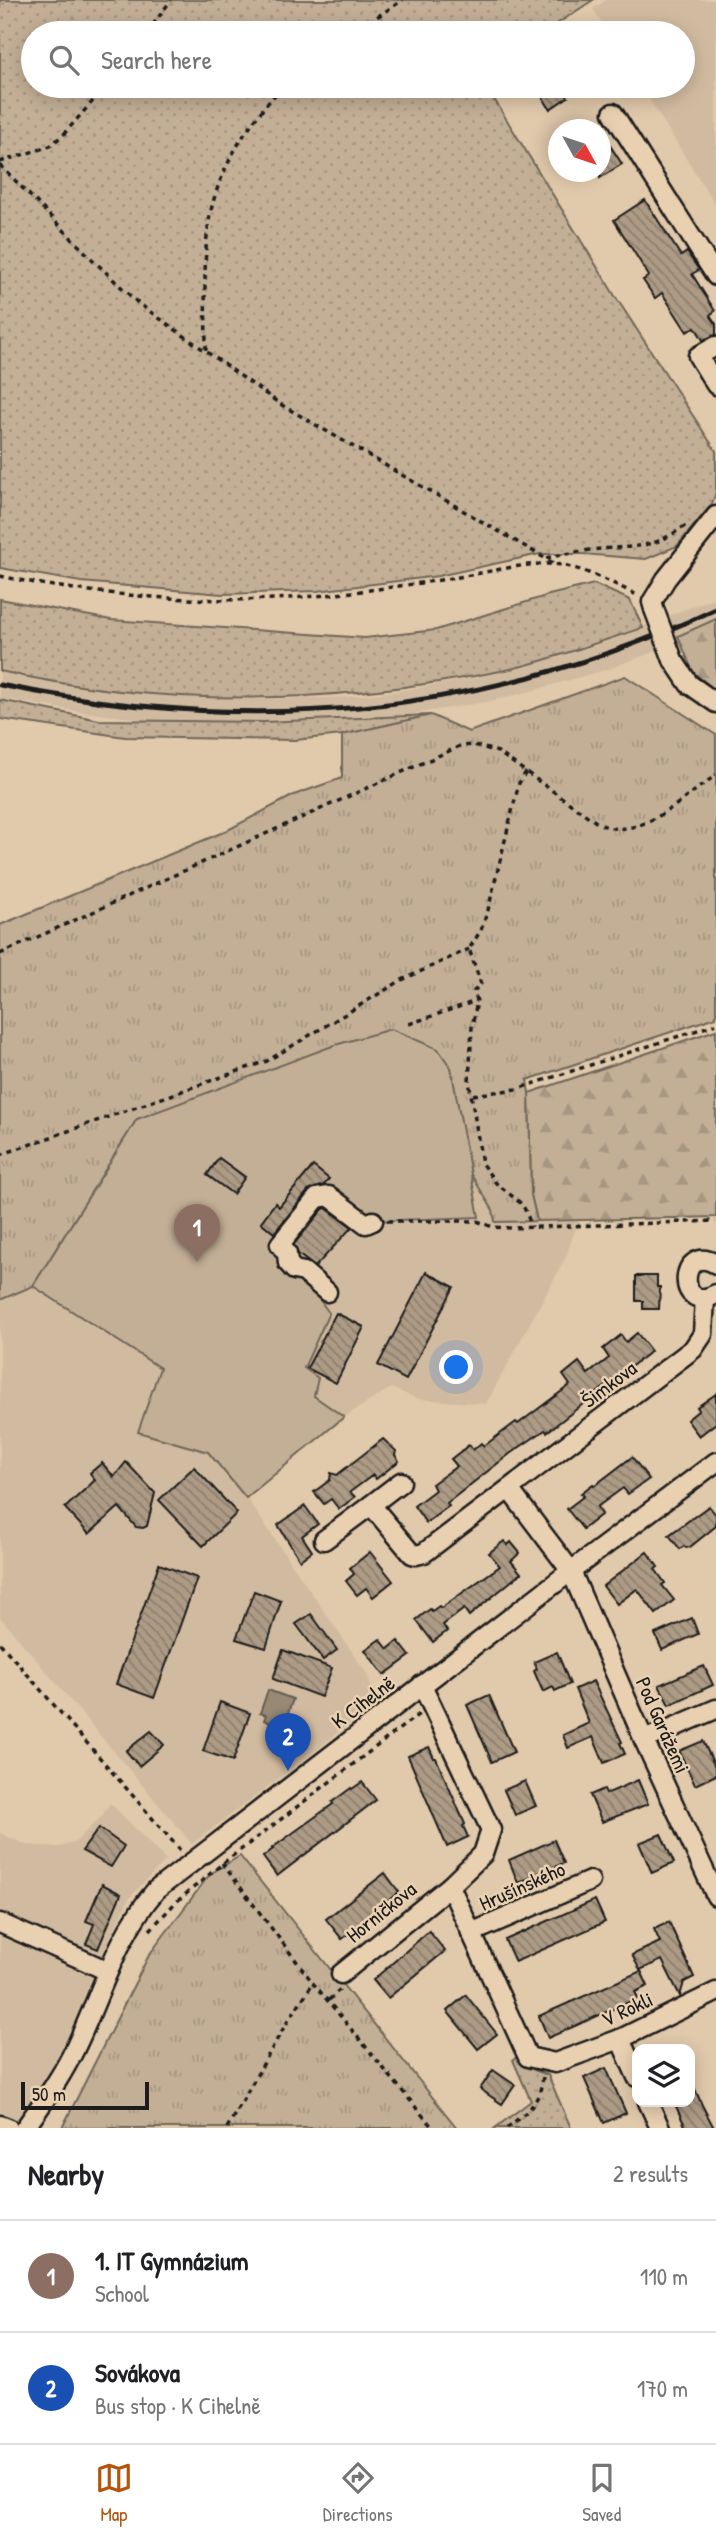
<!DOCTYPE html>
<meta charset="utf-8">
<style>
:root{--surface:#fff;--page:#f2f2f2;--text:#202124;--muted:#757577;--line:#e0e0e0;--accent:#b45309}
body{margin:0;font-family:"Patrick Hand",sans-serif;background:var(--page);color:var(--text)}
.controls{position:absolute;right:21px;bottom:21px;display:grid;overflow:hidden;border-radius:14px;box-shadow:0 4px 18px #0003}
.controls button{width:63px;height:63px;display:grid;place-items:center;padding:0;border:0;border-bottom:2px solid var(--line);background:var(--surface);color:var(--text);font:35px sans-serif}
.compass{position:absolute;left:548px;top:119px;width:63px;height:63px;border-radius:50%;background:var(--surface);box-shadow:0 4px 18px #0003;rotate:130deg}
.scale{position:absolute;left:21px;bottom:18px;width:128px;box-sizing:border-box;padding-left:7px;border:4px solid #1c1c1c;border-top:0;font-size:19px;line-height:24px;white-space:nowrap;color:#1c1c1c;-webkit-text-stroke:5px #e9d0b1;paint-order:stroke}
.you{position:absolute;left:457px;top:1368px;width:24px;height:24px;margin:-18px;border:5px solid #fff;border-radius:50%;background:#1a73e8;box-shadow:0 0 0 10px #1a73e833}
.badge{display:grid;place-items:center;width:46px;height:46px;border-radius:50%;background:var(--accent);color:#fff;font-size:23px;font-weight:700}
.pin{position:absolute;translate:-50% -58px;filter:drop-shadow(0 2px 4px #0008)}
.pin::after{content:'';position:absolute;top:37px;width:24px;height:21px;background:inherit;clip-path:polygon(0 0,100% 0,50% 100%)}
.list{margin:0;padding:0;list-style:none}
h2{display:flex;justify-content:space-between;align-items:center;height:91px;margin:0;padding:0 28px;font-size:30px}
h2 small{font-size:23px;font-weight:400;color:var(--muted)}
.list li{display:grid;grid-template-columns:46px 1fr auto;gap:21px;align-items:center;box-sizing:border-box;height:112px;padding:0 28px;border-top:2px solid var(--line)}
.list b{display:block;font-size:26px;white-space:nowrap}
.list p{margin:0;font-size:23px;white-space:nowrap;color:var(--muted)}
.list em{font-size:23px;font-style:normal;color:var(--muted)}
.icon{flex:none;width:38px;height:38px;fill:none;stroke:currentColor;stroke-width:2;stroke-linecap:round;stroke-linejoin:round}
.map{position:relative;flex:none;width:716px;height:2128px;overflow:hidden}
.search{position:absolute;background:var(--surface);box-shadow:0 4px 18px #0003;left:21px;right:21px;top:21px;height:77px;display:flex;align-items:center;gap:18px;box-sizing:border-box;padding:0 24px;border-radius:38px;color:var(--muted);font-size:26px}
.sheet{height:315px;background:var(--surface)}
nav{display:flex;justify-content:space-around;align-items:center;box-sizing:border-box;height:98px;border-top:2px solid var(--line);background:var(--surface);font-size:19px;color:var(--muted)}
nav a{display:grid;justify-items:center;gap:4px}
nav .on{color:var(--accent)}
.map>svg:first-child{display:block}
</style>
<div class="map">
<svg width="716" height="2128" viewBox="0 0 716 2128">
<defs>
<pattern id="grass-dots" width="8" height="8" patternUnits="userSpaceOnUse" patternTransform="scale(1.75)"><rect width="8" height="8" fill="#c3af96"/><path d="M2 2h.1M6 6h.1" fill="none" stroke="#a79681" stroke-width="1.8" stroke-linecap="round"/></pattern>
<pattern id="forest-firs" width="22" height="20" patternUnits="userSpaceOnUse" patternTransform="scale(1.75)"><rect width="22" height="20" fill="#c3af96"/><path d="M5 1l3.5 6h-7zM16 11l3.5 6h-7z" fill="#a79681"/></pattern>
<pattern id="park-tufts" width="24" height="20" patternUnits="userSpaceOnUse" patternTransform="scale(1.75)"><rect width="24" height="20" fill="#c3af96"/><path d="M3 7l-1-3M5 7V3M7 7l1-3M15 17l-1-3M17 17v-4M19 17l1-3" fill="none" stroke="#a79681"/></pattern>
<pattern id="building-back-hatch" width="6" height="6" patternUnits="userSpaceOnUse" patternTransform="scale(1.75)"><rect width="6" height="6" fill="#ad9b85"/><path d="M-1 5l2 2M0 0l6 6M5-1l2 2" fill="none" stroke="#8c7e6c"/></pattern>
</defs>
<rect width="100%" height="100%" fill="#e1c9ab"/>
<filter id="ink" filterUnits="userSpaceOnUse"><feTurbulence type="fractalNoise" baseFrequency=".0143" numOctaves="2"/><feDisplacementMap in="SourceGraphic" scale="14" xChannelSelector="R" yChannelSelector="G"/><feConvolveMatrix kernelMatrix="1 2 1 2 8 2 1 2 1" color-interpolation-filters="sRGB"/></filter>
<g filter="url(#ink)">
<g fill="#d1bba0">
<polygon points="606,0 716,0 716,206 641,86 683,86 683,33 608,33 593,9"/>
<polygon points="716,597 716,626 651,653 608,669 528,692 486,702 401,716 346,722 216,724 148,720 74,711 0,698 0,672 78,685 150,694 217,698 280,699 345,697 398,691 481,677 521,668 600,644"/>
<polygon points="438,1049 470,1173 493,1211 495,1222 579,1220 565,1259 486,1404 418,1399 391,1388 344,1417 246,1497 367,1674 376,1700 318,1749 192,1844 0,1617 0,1300 33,1286 137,1119"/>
<polygon points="110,1803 166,1860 130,1897 101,1957 69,2035 40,2089 12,2128 0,2128 0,1833 26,1845 60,1847 75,1842 102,1816"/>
</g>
<g fill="url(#grass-dots)" stroke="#706659" stroke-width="2">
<polygon points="0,0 593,0 543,33 33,33 33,86 486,86 615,296 716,451 716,492 712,504 677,546 646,559 582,554 540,554 438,576 317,591 222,594 81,582 0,568"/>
<path d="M594,584l36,16 13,28c-44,13 -93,33 -137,42 -168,34 -339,39 -506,1v-72l111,21 254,18 71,-8 113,-35z"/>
<polygon points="0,700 99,720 264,722 431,715 342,735 295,740 125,737 0,719"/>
<polygon points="519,2055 535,2066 534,2070 548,2075 571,2128 495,2128 531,2101 513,2060"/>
</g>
<g fill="url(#forest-firs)" stroke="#706659" stroke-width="2">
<polygon points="716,619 716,691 693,672 678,636"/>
<polygon points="716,1030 716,1217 537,1221 531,1195 529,1093"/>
</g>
<g fill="url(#park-tufts)" stroke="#706659" stroke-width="2">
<polygon points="625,676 716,735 716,1017 527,1080 529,1093 531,1195 537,1221 495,1222 493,1210 470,1173 451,1068 137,1119 33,1286 0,1300 0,925 226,831 294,795 342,778 342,735 431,715 469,732"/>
<polygon points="240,1856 457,2128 62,2128 149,1955 210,1874"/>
</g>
<path fill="#c3af96" stroke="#706659" stroke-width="2" fill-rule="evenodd" d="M391,1029l47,20 13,19 28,149 -106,4 -56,-23 -36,46 48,69 -25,55 14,10 -4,18 30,21 -98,81 -38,-46 -70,-20 22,-64 -127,-82 104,-167 198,-74zM219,1158l26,19 -12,16 -26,-18zM275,1203l17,15 -15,17 -16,-13z"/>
<polygon fill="#988976" stroke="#665d52" stroke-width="2" points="268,1690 293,1699 285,1722 275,1718 273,1723 264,1720 266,1715 260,1713"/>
<g fill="url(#building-back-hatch)" stroke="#1c1c1c" stroke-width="2">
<polygon points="551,86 561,86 568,97 550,109 540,93"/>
<polygon points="600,130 622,164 600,178"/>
<polygon points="645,200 681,256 687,252 699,270 692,274 715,311 710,315 716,324 716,335 703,340 695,327 687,332 662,293 655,298 643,280 649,276 614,220"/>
<polygon points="219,1158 245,1177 233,1194 207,1175"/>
<polygon points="313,1166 329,1179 324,1185 308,1191 274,1233 261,1222 275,1203 279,1207"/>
<polygon points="326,1208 352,1227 315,1267 298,1254 294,1244 323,1209"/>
<polygon points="426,1272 454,1287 406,1380 378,1365"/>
<polygon points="636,1276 657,1276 657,1287 660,1287 659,1309 643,1309 643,1301 636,1301"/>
<polygon points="336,1313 364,1327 336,1383 307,1368"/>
<polygon points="637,1333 651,1351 547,1432 545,1430 511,1453 447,1503 449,1506 426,1523 414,1506 435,1490 432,1484 457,1466 451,1459 469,1445 473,1450 481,1443 484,1446 516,1422 518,1424 570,1385 563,1375 579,1362 588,1374 609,1358 603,1349 621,1335 626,1342"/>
<polygon points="716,1394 716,1423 699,1436 687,1420 699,1410 697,1407"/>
<polygon points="383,1439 396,1451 395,1455 399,1461 376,1479 373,1475 350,1492 355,1497 339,1509 331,1499 324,1504 314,1492 330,1480 331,1473 337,1475"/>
<polygon points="632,1457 649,1479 628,1494 623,1488 597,1507 602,1514 583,1529 567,1509 584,1496 581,1493 593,1484 594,1486"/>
<polygon points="126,1462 155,1493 147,1526 143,1528 136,1527 119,1507 89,1534 65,1508 95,1480 90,1473 102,1463 114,1477"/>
<polygon points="194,1467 237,1513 203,1546 159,1500"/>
<polygon points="305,1506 318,1524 302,1536 312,1551 300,1560 278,1525"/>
<polygon points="709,1506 716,1515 716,1526 690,1547 686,1548 684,1546 680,1549 669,1535"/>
<polygon points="504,1541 508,1545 511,1542 520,1553 511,1561 521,1573 469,1616 464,1609 443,1625 447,1631 433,1642 416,1620 430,1609 432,1611 439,1606 441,1608 500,1566 489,1553"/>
<polygon points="370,1552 393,1581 373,1597 366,1588 357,1595 346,1581 354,1574 350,1568"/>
<polygon points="647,1552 658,1567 655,1569 665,1583 662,1585 674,1600 656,1614 637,1589 617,1604 603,1586"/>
<polygon points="159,1564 197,1578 154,1698 116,1684"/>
<polygon points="254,1591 281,1601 266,1648 236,1639"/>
<polygon points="311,1614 337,1650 323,1660 296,1624"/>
<polygon points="692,1618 698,1634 662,1650 655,1634"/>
<polygon points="380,1639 388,1649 398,1641 410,1656 384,1675 365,1650"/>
<polygon points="283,1650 332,1668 321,1697 273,1679"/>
<polygon points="557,1652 570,1684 555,1691 553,1687 543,1692 534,1671 537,1669 534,1662"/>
<polygon points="704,1666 713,1685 669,1705 659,1685"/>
<polygon points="593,1681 622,1742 620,1743 625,1754 604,1763 593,1737 568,1748 563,1735 589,1723 575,1689"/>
<polygon points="489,1695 514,1752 492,1762 467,1705"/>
<polygon points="220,1702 250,1713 233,1761 203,1751"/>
<polygon points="151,1731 164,1745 139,1766 126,1751"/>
<polygon points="703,1741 716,1769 716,1775 695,1785 679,1751"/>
<polygon points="429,1747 434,1758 436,1758 465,1824 463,1826 468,1837 447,1847 408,1756"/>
<polygon points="638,1780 648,1804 602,1822 590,1795 604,1789 606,1794"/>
<polygon points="525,1781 536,1806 515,1815 504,1790"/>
<polygon points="362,1782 376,1800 277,1876 263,1857 273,1849 272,1848 333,1804 332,1802 351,1788 352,1789"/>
<polygon points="99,1828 124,1846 111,1867 82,1851"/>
<polygon points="661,1834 674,1863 652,1873 639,1843"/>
<polygon points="554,1840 564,1863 518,1883 509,1860"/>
<polygon points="385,1873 399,1892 389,1900 390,1902 342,1939 326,1919"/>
<polygon points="102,1884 121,1894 98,1949 86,1944 94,1924 86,1921"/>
<polygon points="595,1900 605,1922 515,1962 505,1940"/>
<polygon points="669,1922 694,1977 684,1982 680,1996 662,1960 640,1970 632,1955 660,1942 654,1929"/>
<polygon points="429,1931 445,1951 388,1998 373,1980"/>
<polygon points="641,1971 648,1986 635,1992 638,1998 548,2038 539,2016"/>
<polygon points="466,1995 497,2034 478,2049 447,2011"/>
<polygon points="606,2068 626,2113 604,2123 584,2078"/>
<polygon points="493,2070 515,2085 502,2104 480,2089"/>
<polygon points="690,2078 702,2105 714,2128 686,2128 674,2102 690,2102"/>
</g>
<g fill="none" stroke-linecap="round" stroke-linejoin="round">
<g stroke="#1c1c1c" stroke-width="23">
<g id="minor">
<polyline points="613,113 716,276"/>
<polyline points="716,346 698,356 716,385"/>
<polyline points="654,609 652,602 666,579 716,516"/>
<polyline points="673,660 689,684 716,703"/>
<path d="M716,1264c-38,-22 -40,52 0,30"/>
<polyline points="327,1292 304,1272 294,1270 288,1263 287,1254 280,1244 317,1198 329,1196 366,1224 373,1221"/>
<polyline points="509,1489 571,1571 644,1740 716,1896"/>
<polyline points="371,1505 401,1482"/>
<polyline points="324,1540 371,1505 412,1554 416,1555 424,1553 693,1349 703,1334 705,1298"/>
<polyline points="422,1685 491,1830 483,1854 450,1886 528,2057 555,2063 620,2039 716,1992"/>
<polyline points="644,1740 716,1709"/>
<polyline points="0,1923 108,1971"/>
<polyline points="471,1933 590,1881"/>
<polyline points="341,1974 450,1886"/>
<polyline points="620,2039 637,2077"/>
<polyline points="648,2102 660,2128"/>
<polyline points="0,2125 8,2128"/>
<path d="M25,2128c20,-28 40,-56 54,-88 24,-52 39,-106 77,-150l415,-319 145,-109"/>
</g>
</g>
<g stroke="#1c1c1c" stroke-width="3.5" stroke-dasharray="5 5" stroke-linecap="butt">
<polyline points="147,33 171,0"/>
<polyline points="352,33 403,0"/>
<polyline points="0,162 50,146 64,134 106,86"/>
<polyline points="0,165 94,261 138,303 280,404 555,564"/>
<path d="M206,350c0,-44 -4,-91 4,-135 10,-49 39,-93 73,-129"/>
<path d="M546,558c15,-3 29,-6 44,-8 41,-5 60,2 96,-25"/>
<path d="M0,576c87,19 201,28 290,22 57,-4 112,-12 169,-21 30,-5 63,-14 94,-13 24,1 62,20 84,31"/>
<polyline points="526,772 519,783 488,910 481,930 469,949 481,984 474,991 477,1001 472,1027 469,1081 482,1164 496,1183 523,1205 532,1227"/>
<path d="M0,954l460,-208 14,-1 24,7 98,70c40,24 88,-25 120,-47"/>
<polyline points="409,1024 476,1001"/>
<polyline points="473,1095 517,1089 716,1024"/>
<polyline points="0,1155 267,1061 402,980 469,949"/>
<polyline points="387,1221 477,1221 493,1227 511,1228 716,1221"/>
<polyline points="0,1643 180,1850"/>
<polyline points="222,1863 313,1983 433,2128"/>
<polyline points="150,1930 175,1903 222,1864 419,1714"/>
<polyline points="329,2000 340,1989"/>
<polyline points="227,2128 283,2029 313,1983"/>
<path d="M507,2128c22,-19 31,-21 36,-51"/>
</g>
<use href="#minor" stroke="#e9d0b1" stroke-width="18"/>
<path stroke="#1c1c1c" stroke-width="5" d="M0,685c250,50 484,33 716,-76"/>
<g stroke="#1c1c1c" stroke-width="23" stroke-linecap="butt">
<polyline id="minor-bridge" points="654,609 673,660"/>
</g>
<use href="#minor-bridge" stroke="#e9d0b1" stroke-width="18"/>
</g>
</g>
<g text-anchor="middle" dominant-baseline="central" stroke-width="5" stroke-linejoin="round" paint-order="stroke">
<g font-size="21" fill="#1c1c1c" stroke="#e9d0b1">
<text transform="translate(609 1384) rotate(-37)">Šimkova</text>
<text transform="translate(363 1702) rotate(-37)">K Cihelně</text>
<text transform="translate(663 1725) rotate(66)">Pod Garážemi</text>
<text transform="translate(522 1886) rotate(-24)">Hrušínského</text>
<text transform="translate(381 1912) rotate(-39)">Horníčkova</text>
<text transform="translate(627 2009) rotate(-25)">V Rokli</text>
</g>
</g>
</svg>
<div class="controls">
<button><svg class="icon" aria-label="layers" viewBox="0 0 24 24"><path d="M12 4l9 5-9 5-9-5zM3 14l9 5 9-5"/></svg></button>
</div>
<svg class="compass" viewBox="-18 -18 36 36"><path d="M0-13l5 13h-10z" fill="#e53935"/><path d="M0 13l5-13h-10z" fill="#757577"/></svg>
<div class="scale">50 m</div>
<div class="you"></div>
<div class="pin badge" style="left:197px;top:1262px;background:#8d6e63">1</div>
<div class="pin badge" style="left:288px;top:1771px;background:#1a4fb4">2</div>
<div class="search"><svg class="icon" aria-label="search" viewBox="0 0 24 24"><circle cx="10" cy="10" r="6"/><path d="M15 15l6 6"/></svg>Search here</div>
</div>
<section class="sheet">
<h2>Nearby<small>2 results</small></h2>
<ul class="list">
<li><span class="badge" style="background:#8d6e63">1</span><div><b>1. IT Gymnázium</b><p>School</p></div><em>110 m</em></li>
<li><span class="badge" style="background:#1a4fb4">2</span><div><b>Sovákova</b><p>Bus stop · K Cihelně</p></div><em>170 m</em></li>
</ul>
</section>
<nav>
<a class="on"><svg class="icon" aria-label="map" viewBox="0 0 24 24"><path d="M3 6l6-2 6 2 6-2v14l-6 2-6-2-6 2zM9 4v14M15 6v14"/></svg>Map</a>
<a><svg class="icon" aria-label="directions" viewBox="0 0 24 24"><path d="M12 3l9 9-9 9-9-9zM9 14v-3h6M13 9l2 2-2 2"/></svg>Directions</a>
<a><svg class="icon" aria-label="saved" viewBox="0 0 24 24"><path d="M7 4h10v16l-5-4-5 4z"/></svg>Saved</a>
</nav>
